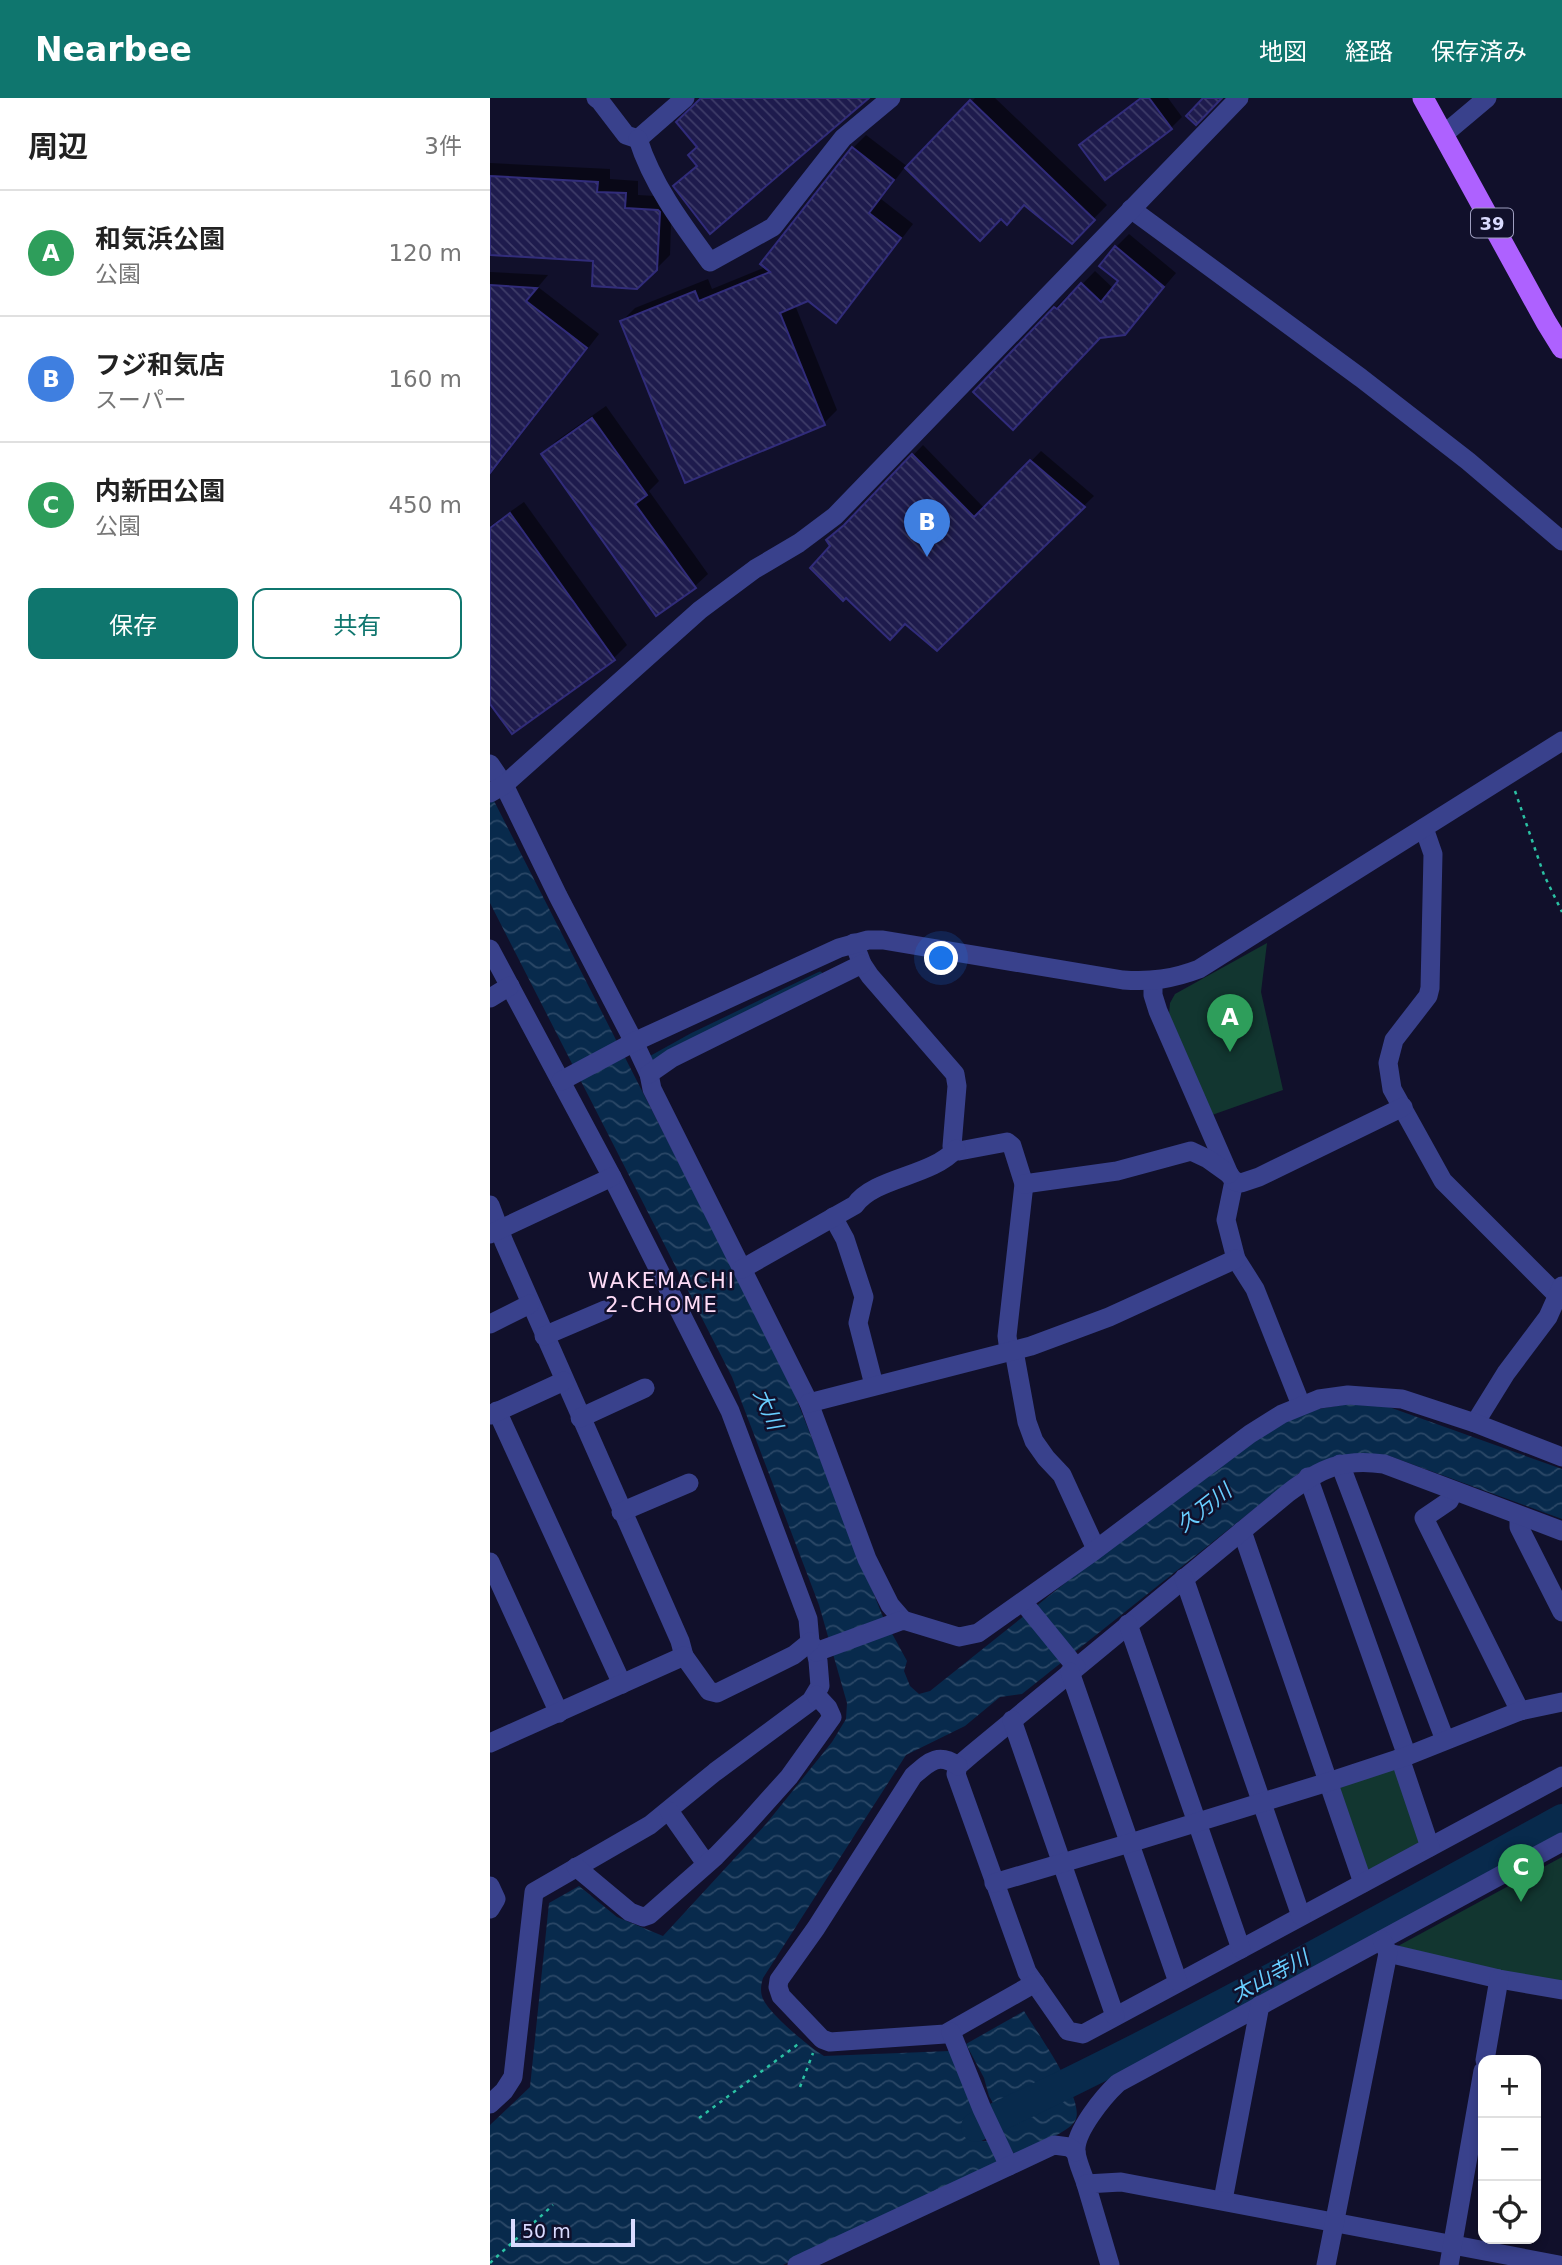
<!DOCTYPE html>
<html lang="ja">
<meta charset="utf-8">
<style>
:root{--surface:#fff;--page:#f2f2f2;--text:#222;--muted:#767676;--line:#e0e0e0;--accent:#0f766e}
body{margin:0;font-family:"DejaVu Sans","Noto Sans JP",sans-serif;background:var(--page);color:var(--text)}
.controls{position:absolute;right:21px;bottom:21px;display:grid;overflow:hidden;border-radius:14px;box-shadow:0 4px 10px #0003}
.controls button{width:63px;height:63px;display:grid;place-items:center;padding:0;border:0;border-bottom:2px solid var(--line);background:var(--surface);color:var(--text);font:35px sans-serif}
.scale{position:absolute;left:21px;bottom:18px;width:124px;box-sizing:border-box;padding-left:7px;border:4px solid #dadbff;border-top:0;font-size:19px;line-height:24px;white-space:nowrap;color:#dadbff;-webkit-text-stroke:5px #11102b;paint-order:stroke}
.you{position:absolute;left:452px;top:861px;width:24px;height:24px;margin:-18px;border:5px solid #fff;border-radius:50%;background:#1a73e8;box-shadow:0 0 0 10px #1a73e833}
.badge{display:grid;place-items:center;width:46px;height:46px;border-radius:50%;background:var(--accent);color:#fff;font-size:23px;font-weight:700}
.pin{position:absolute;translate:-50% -58px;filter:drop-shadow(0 2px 4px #0008)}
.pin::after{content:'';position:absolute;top:37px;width:24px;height:21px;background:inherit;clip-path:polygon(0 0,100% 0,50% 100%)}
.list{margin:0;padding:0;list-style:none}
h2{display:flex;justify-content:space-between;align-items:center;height:91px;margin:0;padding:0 28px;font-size:30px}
h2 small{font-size:23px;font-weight:400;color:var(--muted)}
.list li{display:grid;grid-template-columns:46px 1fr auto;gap:21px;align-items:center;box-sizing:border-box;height:126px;padding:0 28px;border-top:2px solid var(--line)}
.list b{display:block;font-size:26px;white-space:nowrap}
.list p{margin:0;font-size:23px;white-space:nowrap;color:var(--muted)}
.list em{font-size:23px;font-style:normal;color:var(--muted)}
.actions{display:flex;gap:14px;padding:21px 28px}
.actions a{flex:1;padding:16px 0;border:2px solid var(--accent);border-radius:14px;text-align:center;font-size:24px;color:var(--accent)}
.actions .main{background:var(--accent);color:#fff}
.icon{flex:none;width:38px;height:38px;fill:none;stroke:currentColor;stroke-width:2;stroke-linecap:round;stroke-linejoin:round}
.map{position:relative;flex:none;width:1072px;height:2167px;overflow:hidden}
header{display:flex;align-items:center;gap:42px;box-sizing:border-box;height:98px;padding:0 35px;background:var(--accent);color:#fff}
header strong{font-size:33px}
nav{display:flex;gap:38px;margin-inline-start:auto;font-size:24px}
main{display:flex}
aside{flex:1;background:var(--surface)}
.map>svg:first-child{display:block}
</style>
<header>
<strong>Nearbee</strong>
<nav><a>地図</a><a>経路</a><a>保存済み</a></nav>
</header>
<main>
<aside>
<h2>周辺<small>3件</small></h2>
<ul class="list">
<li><span class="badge" style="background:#2e9e5b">A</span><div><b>和気浜公園</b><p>公園</p></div><em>120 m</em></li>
<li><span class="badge" style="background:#3f7fe0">B</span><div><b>フジ和気店</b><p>スーパー</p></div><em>160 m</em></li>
<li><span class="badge" style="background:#2e9e5b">C</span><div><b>内新田公園</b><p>公園</p></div><em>450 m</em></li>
</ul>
<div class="actions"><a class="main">保存</a><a>共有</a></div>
</aside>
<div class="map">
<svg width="1072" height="2167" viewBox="0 0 1072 2167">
<defs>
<pattern id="water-waves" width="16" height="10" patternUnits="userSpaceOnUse" patternTransform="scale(1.75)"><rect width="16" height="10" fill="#082a4c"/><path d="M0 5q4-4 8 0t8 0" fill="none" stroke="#2b4867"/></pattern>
<pattern id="building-back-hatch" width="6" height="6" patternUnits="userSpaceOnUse" patternTransform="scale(1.75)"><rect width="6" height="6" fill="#1e1b4d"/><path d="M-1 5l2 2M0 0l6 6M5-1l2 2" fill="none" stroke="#3e3c68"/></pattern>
</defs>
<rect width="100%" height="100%" fill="#11102b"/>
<g fill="#123630">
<polygon points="777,845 771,894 793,992 722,1017 679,916 680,905 685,896"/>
<polygon points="905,1669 931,1747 876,1775 846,1688"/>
<polygon points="1072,1759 1072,1889 908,1848"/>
</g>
<g fill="url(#water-waves)">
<path d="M0,695l296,580 97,244 24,44 -3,10 6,15 9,8 11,-3 229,-183 115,-81 39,-17 35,-6 41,3 173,62v50l-175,-64c-33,-3 -54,2 -84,15l-281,224 -22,3 -35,29 -59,29 -143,223c-3,10 -3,18 3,26 10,15 43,43 58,52l126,-5 28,61 -7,5 11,24h8l9,21 -216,103h-293v-140l40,-38 19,-184 30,-17 38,31 46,19 103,-112 66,-82 14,-23 1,-16 -28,-98 -87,-228 -242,-474z"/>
<path d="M534,1913c12,20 63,90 51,110 -8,13 -46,26 -61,33l-25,-45 5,-4 -5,-9 -5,-18 -18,-34z"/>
</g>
<g fill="#0007">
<polygon points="485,0 505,0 617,107 582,143 535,105 511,119 490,141 415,69 391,101 423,126 359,209 346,222 319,201 305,207 347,312 334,325 132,223 145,210 218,181 222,191 276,169 363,50 376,37 418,69"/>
<polygon points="650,0 678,0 692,19 681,30 615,79 591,47"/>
<polygon points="0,65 120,71 120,81 148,83 148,97 182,99 180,157 166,171 105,161 0,155"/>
<polygon points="639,136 686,175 634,236 610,239 565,210 578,197 580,199 605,173 624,191 631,183 626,149"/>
<polygon points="0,174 58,177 48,189 109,236 0,377"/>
<polygon points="116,308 169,383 159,393 218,476 204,489 53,357 66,343"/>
<polygon points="433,347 495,411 551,353 604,398 447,550 364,419"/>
<polygon points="34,404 137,547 124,560 22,634 0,603 0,428"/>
</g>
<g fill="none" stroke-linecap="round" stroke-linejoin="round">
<polyline stroke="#082a4c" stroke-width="5" points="158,962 203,937 330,876"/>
<path stroke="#082a4c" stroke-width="30" d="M486,2029c200,-93 393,-201 586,-308"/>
</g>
<g fill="url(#building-back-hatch)" stroke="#312c7a" stroke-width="2">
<polygon points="211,0 379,0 220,136 183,88 207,68 198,57 207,49 186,24"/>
<polygon points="651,0 659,0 682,31 615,82 589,47"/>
<polygon points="713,0 732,0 706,27 696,18"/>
<polygon points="480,2 605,122 582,146 534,107 517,127 511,121 490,143 415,70"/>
<polygon points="362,49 404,82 379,115 411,140 346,225 318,203 290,215 335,327 195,385 130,223 205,193 209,203 280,174 270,166"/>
<polygon points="0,78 108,84 107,94 136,95 135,110 168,112 170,114 167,172 147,191 102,188 103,163 0,157"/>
<polygon points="625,148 674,189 635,237 610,240 523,332 483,294 564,209 567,211 591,185 611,204 628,183 609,168"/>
<polygon points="0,187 47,190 36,203 97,250 0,375"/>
<polygon points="102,320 157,397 145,406 206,490 166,518 51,356"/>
<polygon points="422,356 484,419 540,362 595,409 447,553 415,526 400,542 356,500 353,503 320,470 340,448 336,442 354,427"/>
<polygon points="20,415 125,562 22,636 0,606 0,430"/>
</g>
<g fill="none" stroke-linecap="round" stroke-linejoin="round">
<g stroke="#2bc2a4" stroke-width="2.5" stroke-dasharray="3.5 5" stroke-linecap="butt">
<polyline points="1025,693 1054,777 1072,814"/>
<polyline points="310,1989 323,1955"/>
<polyline points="209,2020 311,1944"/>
<polyline points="0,2165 63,2107"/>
</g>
<g stroke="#39418c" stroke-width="19">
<polyline points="106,0 110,3 136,37 148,41 195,0"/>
<polyline points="953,37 997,0"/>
<path d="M148,41c14,45 44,85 72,123l63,-35 70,-89 48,-40"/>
<polyline points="641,111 871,280 978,363 1072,443"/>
<polyline points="0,666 14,687 68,798 144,944 159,976 162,991 319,1305 377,1461 400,1507 413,1522"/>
<polyline points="0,695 14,687 210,512 265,471 309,445 345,418 749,0"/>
<polyline points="934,730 943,756 940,890 938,898 904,942 898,965 902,991 953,1083 1066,1196"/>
<polyline points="364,845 372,866 380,878 465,976 467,988 462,1048 469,1053 517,1044 522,1048 534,1086 517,1238 519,1253"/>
<polyline points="0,851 122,1079 240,1313 318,1521 320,1544 326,1554 328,1563 330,1588 321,1603 225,1674 160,1727 44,1794 23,1979 14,1993 0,2006"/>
<polyline points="663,883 663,897 668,913 739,1076 744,1083 736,1122 746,1161 765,1191 811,1307"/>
<polyline points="0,900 20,888"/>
<polyline points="159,976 182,960 372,866"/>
<path d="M71,983l73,-39 205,-94 29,-8h15l240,40c28,2 50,-1 76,-11l363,-228"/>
<polyline points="744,1083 751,1085 769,1079 913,1009"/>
<polyline points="534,1086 627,1073 701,1053 718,1061 739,1076"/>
<polyline points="0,1107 14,1144 190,1543 194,1558"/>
<polyline points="343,1119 355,1141 374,1199 368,1225 384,1287"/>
<polyline points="0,1136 122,1079"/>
<path d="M252,1171l113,-64c20,-28 76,-28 101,-56"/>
<polyline points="0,1226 40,1206"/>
<polyline points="54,1238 115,1212"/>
<polyline points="524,1253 537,1324 544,1343 556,1360 572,1377 606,1451"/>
<polyline points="319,1305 541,1248 619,1219 746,1161"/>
<polyline points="7,1313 132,1586"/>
<polyline points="0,1317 74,1283"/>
<polyline points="90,1320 155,1290"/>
<polyline points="985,1325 1016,1275 1058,1219 1072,1188"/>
<polyline points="850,1366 955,1642"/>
<polyline points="818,1379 917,1658"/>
<polyline points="964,1393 959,1403 934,1420 1030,1613"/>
<polyline points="131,1414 199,1385"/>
<polyline points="1029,1418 1029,1429 1072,1514"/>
<polyline points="752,1433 873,1785"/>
<path d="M1072,1433l-178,-67c-41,-6 -63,4 -96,29l-316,261 -14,12 -2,8 71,198 41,59 15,3 479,-258"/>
<polyline points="0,1464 69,1615"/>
<polyline points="694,1480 811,1818"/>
<polyline points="533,1504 586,1569"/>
<polyline points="638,1526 751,1851"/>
<polyline points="326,1554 413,1522 469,1539 488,1535 604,1453 760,1336 792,1316 829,1301 858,1297 912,1301 985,1325 1072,1359"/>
<polyline points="580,1574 688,1884"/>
<polyline points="522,1622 625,1918"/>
<polyline points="0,1645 194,1558 219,1593 227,1595 304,1557 320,1544"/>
<polyline points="910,1660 940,1749"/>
<path d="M468,1668c-20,-14 -29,-4 -45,10l-97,152 -37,52 -1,7 3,9 41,43 8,3 115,-8 90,-51"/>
<polyline points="179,1713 212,1760"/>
<polyline points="86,1769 140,1814 153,1819 159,1817 226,1758 255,1728 299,1679 342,1619 338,1610 326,1597"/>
<polyline points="504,1785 640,1745 838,1684 917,1658 1030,1613 1072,1604"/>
<polyline points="0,1788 6,1801 0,1811"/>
<polyline points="898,1855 1009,1881 1072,1892"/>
<polyline points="461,1934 492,2011 519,2068"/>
<polyline points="995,1962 1009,1881"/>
<path d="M596,2086c-3,-10 -9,-22 -10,-32 -2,-20 28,-56 42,-69l444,-241"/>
<polyline points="733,2102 770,1907"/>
<polyline points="307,2167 564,2047 579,2049 586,2054"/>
<polyline points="620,2167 596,2086 631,2084 1069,2167"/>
<polyline points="836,2167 898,1855 892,1842"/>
<polyline points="959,2167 993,1973"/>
</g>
<polyline stroke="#ae61ff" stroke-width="21" points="933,0 1056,224 1072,250"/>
</g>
<g text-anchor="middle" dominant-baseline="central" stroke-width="5" stroke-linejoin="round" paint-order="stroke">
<rect fill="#11102b" stroke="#9e9ebf" stroke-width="2" x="981" y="110.5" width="42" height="29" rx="5"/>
<g font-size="18" font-weight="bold" fill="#dadbff">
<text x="1002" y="125">39</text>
</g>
<g font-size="21" letter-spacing="2" fill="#ffdcf7" stroke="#11102b">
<text x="172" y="1183">WAKEMACHI<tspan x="172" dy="24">2-CHOME</tspan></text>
</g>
<g font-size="21" font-style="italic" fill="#68ceff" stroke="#11102b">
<text transform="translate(278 1311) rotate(67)">大川</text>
<text transform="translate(714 1410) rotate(-38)">久万川</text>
<text transform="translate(780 1878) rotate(-28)">太山寺川</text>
</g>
</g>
</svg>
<div class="controls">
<button>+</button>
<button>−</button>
<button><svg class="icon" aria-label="locate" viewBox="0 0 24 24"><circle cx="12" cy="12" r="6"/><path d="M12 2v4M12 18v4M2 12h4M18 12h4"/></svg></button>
</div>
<div class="scale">50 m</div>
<div class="you"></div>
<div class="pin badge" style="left:740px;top:954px;background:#2e9e5b">A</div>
<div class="pin badge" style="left:437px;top:459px;background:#3f7fe0">B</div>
<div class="pin badge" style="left:1031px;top:1804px;background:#2e9e5b">C</div>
</div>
</main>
